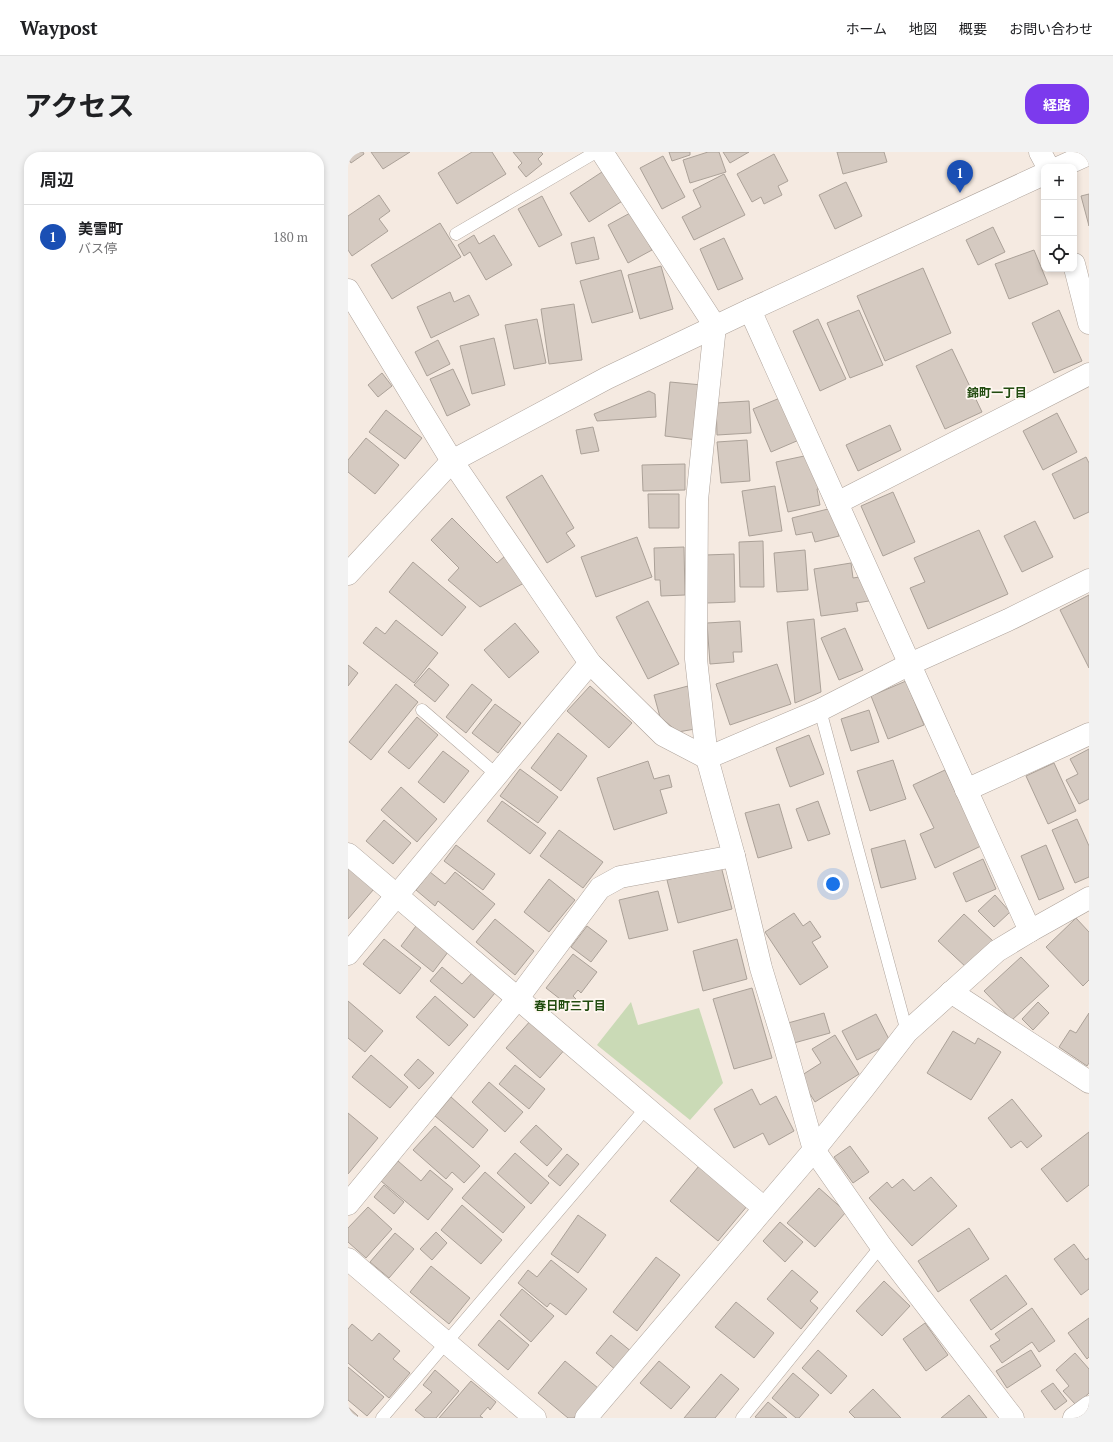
<!DOCTYPE html>
<html lang="ja">
<meta charset="utf-8">
<style>
:root{--surface:#fff;--page:#f2f2f2;--text:#202124;--muted:#757577;--line:#e0e0e0;--accent:#7c3aed}
body{margin:0;font-family:"PT Serif","Noto Sans JP",serif;background:var(--page);color:var(--text)}
.controls{position:absolute;right:12px;top:12px;display:grid;overflow:hidden;border-radius:8px;box-shadow:0 2px 6px #0003}
.controls button{width:36px;height:36px;display:grid;place-items:center;padding:0;border:0;border-bottom:1px solid var(--line);background:var(--surface);color:var(--text);font:20px sans-serif}
.you{position:absolute;left:485px;top:732px;width:14px;height:14px;margin:-10px;border:3px solid #fff;border-radius:50%;background:#1a73e8;box-shadow:0 0 0 6px #1a73e833}
.badge{display:grid;place-items:center;width:26px;height:26px;border-radius:50%;background:var(--accent);color:#fff;font-size:13px;font-weight:700}
.pin{position:absolute;translate:-50% -33px;filter:drop-shadow(0 1px 2px #0008)}
.pin::after{content:'';position:absolute;top:21px;width:14px;height:12px;background:inherit;clip-path:polygon(0 0,100% 0,50% 100%)}
.list{margin:0;padding:0;list-style:none}
h2{display:flex;justify-content:space-between;align-items:center;height:52px;margin:0;padding:0 16px;font-size:17px}
h2 small{font-size:13px;font-weight:400;color:var(--muted)}
.list li{display:grid;grid-template-columns:26px 1fr auto;gap:12px;align-items:center;box-sizing:border-box;height:64px;padding:0 16px;border-top:1px solid var(--line)}
.list b{display:block;font-size:15px;white-space:nowrap}
.list p{margin:0;font-size:13px;white-space:nowrap;color:var(--muted)}
.list em{font-size:13px;font-style:normal;color:var(--muted)}
.icon{flex:none;width:22px;height:22px;fill:none;stroke:currentColor;stroke-width:2;stroke-linecap:round;stroke-linejoin:round}
.map{position:relative;flex:none;width:741px;height:1266px;overflow:hidden;border-radius:16px}
header{display:flex;align-items:center;gap:24px;box-sizing:border-box;height:56px;padding:0 20px;background:var(--surface);border-bottom:1px solid var(--line)}
header strong{font-size:19px}
nav{display:flex;gap:22px;margin-inline-start:auto;font-size:14px}
.intro{display:flex;align-items:center;justify-content:space-between;box-sizing:border-box;height:96px;padding:0 24px}
h1{margin:0;font-size:28px}
.button{padding:10px 18px;border-radius:16px;background:var(--accent);color:#fff;font-size:14px;font-weight:700}
main{display:flex;gap:24px;padding:0 24px}
aside{flex:1;background:var(--surface);border-radius:16px;box-shadow:0 2px 6px #0003}
.map>svg:first-child{display:block}
</style>
<header>
<strong>Waypost</strong>
<nav><a>ホーム</a><a>地図</a><a>概要</a><a>お問い合わせ</a></nav>
</header>
<div class="intro"><h1>アクセス</h1><a class="button">経路</a></div>
<main>
<aside>
<h2>周辺<small></small></h2>
<ul class="list">
<li><span class="badge" style="background:#1a4fb4">1</span><div><b>美雪町</b><p>バス停</p></div><em>180 m</em></li>
</ul>
</aside>
<div class="map">
<svg width="741" height="1266" viewBox="0 0 741 1266">
<rect width="100%" height="100%" fill="#f5eae1"/>
<polygon fill="#cadab6" points="283,850 290,873 351,856 375,931 342,968 249,893"/>
<g fill="#d5cac1" stroke="#aba198">
<polygon points="0,0 15,0 16,2 3,11 0,6"/>
<polygon points="23,0 62,0 35,17"/>
<polygon points="124,0 144,0 158,22 109,52 90,21"/>
<polygon points="165,0 193,0 195,2 190,7 194,12 178,25 170,15 174,11"/>
<polygon points="321,0 342,0 342,3 324,9"/>
<polygon points="360,0 371,0 378,20 342,31 335,8"/>
<polygon points="375,0 401,0 382,11"/>
<polygon points="489,0 536,0 539,10 495,22"/>
<polygon points="426,2 440,29 430,34 434,43 416,52 413,45 404,50 389,22"/>
<polygon points="315,4 337,45 314,57 292,16"/>
<polygon points="257,18 276,48 241,70 222,41"/>
<polygon points="376,22 397,63 346,88 334,65 353,55 345,38"/>
<polygon points="498,30 514,64 487,77 471,43"/>
<polygon points="741,42 741,74 733,44"/>
<polygon points="31,43 42,59 31,67 40,79 4,104 0,98 0,64"/>
<polygon points="194,44 214,83 191,95 170,57"/>
<polygon points="284,60 304,98 280,111 260,73"/>
<polygon points="92,71 113,105 44,147 23,113"/>
<polygon points="645,75 657,100 630,113 618,88"/>
<polygon points="126,83 131,92 146,83 164,113 138,128 122,100 116,104 110,93"/>
<polygon points="246,85 251,107 228,112 223,91"/>
<polygon points="376,86 395,127 370,138 352,97"/>
<polygon points="686,98 700,132 661,147 647,112"/>
<polygon points="313,114 325,157 292,167 280,123"/>
<polygon points="575,116 603,181 537,209 509,144"/>
<polygon points="273,118 285,160 244,171 232,129"/>
<polygon points="102,140 106,150 121,143 131,163 83,186 69,155"/>
<polygon points="226,152 234,208 201,212 193,157"/>
<polygon points="511,158 535,213 502,226 479,171"/>
<polygon points="711,158 734,209 706,221 684,171"/>
<polygon points="189,167 198,211 166,217 157,173"/>
<polygon points="470,167 498,227 472,239 445,179"/>
<polygon points="146,186 157,233 124,242 112,194"/>
<polygon points="90,188 102,212 79,224 67,200"/>
<polygon points="604,197 634,260 597,277 568,214"/>
<polygon points="105,217 122,253 99,264 82,227"/>
<polygon points="34,221 44,234 30,245 20,233"/>
<polygon points="322,230 354,233 349,288 317,284"/>
<polygon points="301,239 307,242 308,265 249,269 246,262"/>
<polygon points="432,246 451,288 423,300 405,257"/>
<polygon points="401,249 403,281 369,283 368,251"/>
<polygon points="38,258 74,286 57,307 21,280"/>
<polygon points="709,261 729,300 695,318 675,279"/>
<polygon points="542,273 553,298 510,319 498,293"/>
<polygon points="245,275 251,299 233,302 228,278"/>
<polygon points="18,286 51,313 27,342 0,320 0,308"/>
<polygon points="399,288 402,329 373,331 369,290"/>
<polygon points="461,303 473,336 469,337 472,353 440,360 428,310"/>
<polygon points="738,305 741,311 741,360 726,367 704,322"/>
<polygon points="337,312 337,338 295,339 294,313"/>
<polygon points="194,323 226,376 218,381 227,394 199,411 158,345"/>
<polygon points="427,334 434,379 401,384 394,339"/>
<polygon points="545,340 567,390 535,404 513,354"/>
<polygon points="300,342 331,342 331,376 301,376"/>
<polygon points="484,356 491,384 467,390 464,380 448,383 444,366"/>
<polygon points="104,366 149,411 157,404 176,431 132,455 100,428 111,416 83,388"/>
<polygon points="687,369 705,405 674,420 656,384"/>
<polygon points="631,378 660,442 580,477 562,436 577,430 566,406"/>
<polygon points="289,385 304,425 248,445 233,405"/>
<polygon points="415,389 416,435 392,435 391,390"/>
<polygon points="336,395 337,443 313,444 312,428 307,428 306,396"/>
<polygon points="457,398 460,438 429,440 426,401"/>
<polygon points="386,402 387,450 359,451 357,403"/>
<polygon points="65,410 118,455 94,484 41,440"/>
<polygon points="503,411 505,426 518,424 521,449 508,451 510,459 473,464 466,417"/>
<polygon points="741,443 741,516 712,458"/>
<polygon points="300,449 331,512 300,527 268,465"/>
<polygon points="466,467 473,540 447,551 439,470"/>
<polygon points="48,468 90,501 66,531 15,491 28,475 37,482"/>
<polygon points="392,469 394,500 385,500 386,510 362,512 359,471"/>
<polygon points="167,471 191,500 161,526 136,498"/>
<polygon points="497,476 515,518 491,528 473,486"/>
<polygon points="429,512 443,552 382,573 368,532"/>
<polygon points="0,513 10,521 0,534"/>
<polygon points="81,516 101,533 87,550 66,533"/>
<polygon points="558,529 576,573 540,587 523,544"/>
<polygon points="48,532 70,550 23,608 1,590"/>
<polygon points="124,532 144,548 118,581 98,565"/>
<polygon points="242,534 284,571 261,596 219,559"/>
<polygon points="340,534 347,577 330,580 312,565 306,543"/>
<polygon points="147,552 173,571 150,601 124,581"/>
<polygon points="521,558 531,590 503,599 493,567"/>
<polygon points="69,565 90,583 61,617 40,600"/>
<polygon points="210,581 239,604 213,639 183,616"/>
<polygon points="461,583 476,622 442,635 428,596"/>
<polygon points="741,597 741,647 731,652 718,628 730,622 722,607"/>
<polygon points="95,599 121,619 96,651 70,630"/>
<polygon points="545,608 558,647 522,659 509,619"/>
<polygon points="300,609 306,627 321,623 324,635 312,638 319,661 266,678 249,626"/>
<polygon points="706,611 728,659 700,672 678,624"/>
<polygon points="172,617 210,645 190,671 152,644"/>
<polygon points="597,618 633,694 587,716 572,682 586,676 565,633"/>
<polygon points="53,635 89,667 69,690 33,658"/>
<polygon points="154,649 198,681 182,702 139,669"/>
<polygon points="470,649 482,682 460,689 448,657"/>
<polygon points="431,652 444,696 410,706 397,661"/>
<polygon points="729,667 741,694 741,725 727,731 704,678"/>
<polygon points="36,668 63,691 45,712 18,689"/>
<polygon points="211,678 255,710 235,736 192,704"/>
<polygon points="557,688 568,727 533,736 523,697"/>
<polygon points="108,693 147,722 135,738 96,709"/>
<polygon points="698,693 716,737 691,748 673,704"/>
<polygon points="635,707 648,737 618,750 605,721"/>
<polygon points="0,714 26,737 0,767"/>
<polygon points="373,714 384,757 330,771 319,728"/>
<polygon points="82,720 97,732 107,720 147,752 125,778 90,749 87,754 68,738"/>
<polygon points="201,727 227,748 201,780 176,760"/>
<polygon points="310,739 320,778 281,787 271,748"/>
<polygon points="647,743 662,760 646,775 630,759"/>
<polygon points="446,761 455,774 462,769 473,785 464,790 480,815 452,833 417,780"/>
<polygon points="616,762 645,789 619,816 590,789"/>
<polygon points="728,766 741,780 741,828 735,834 698,795"/>
<polygon points="147,767 186,799 167,823 128,790"/>
<polygon points="68,774 100,800 85,820 53,794"/>
<polygon points="239,774 259,789 243,810 223,795"/>
<polygon points="36,787 73,816 52,842 15,812"/>
<polygon points="389,787 399,827 355,839 345,799"/>
<polygon points="225,802 249,820 233,841 230,838 225,844 228,847 221,854 198,836"/>
<polygon points="673,805 701,834 664,868 636,839"/>
<polygon points="94,815 114,832 124,821 147,841 126,866 82,829"/>
<polygon points="404,836 424,906 386,917 365,847"/>
<polygon points="87,844 120,873 101,894 68,865"/>
<polygon points="0,849 35,879 17,900 0,886"/>
<polygon points="690,850 701,861 685,878 674,867"/>
<polygon points="476,861 482,881 446,891 440,871"/>
<polygon points="741,861 741,911 739,914 711,895 722,878 728,881"/>
<polygon points="528,862 543,891 509,908 494,879"/>
<polygon points="184,867 218,896 192,926 158,896"/>
<polygon points="605,879 627,892 630,886 653,900 623,948 579,921"/>
<polygon points="487,883 511,922 467,950 451,925 473,911 464,897"/>
<polygon points="23,903 60,935 42,956 4,925"/>
<polygon points="70,907 86,921 71,937 56,923"/>
<polygon points="167,913 197,937 181,957 151,932"/>
<polygon points="141,930 175,960 157,980 124,950"/>
<polygon points="404,937 412,953 428,944 446,979 421,993 415,981 386,996 366,957"/>
<polygon points="103,945 140,978 125,996 87,964"/>
<polygon points="664,947 694,984 679,996 673,989 663,996 640,966"/>
<polygon points="0,961 30,986 0,1022"/>
<polygon points="188,973 214,997 199,1014 172,990"/>
<polygon points="87,974 132,1014 116,1031 104,1020 98,1027 65,998"/>
<polygon points="741,980 741,1033 719,1050 693,1017"/>
<polygon points="502,994 521,1020 505,1031 486,1005"/>
<polygon points="167,1001 201,1031 183,1052 149,1021"/>
<polygon points="219,1002 231,1012 212,1034 200,1024"/>
<polygon points="50,1009 73,1029 82,1018 105,1037 80,1068 33,1029"/>
<polygon points="351,1014 400,1053 370,1089 322,1049"/>
<polygon points="137,1020 177,1055 155,1081 114,1046"/>
<polygon points="583,1025 609,1054 564,1094 521,1046 539,1030 544,1036 555,1027 566,1039"/>
<polygon points="36,1033 56,1050 46,1062 26,1045"/>
<polygon points="471,1036 498,1060 467,1095 439,1071"/>
<polygon points="114,1053 154,1088 133,1112 93,1078"/>
<polygon points="20,1055 44,1077 18,1106 0,1090 0,1076"/>
<polygon points="230,1063 258,1083 230,1121 203,1102"/>
<polygon points="432,1070 455,1090 437,1110 415,1089"/>
<polygon points="621,1076 641,1107 590,1140 570,1109"/>
<polygon points="88,1080 99,1091 84,1108 72,1097"/>
<polygon points="47,1081 66,1097 41,1126 22,1110"/>
<polygon points="726,1092 738,1108 741,1106 741,1137 733,1143 706,1107"/>
<polygon points="308,1105 332,1123 289,1179 265,1160"/>
<polygon points="203,1108 239,1137 218,1163 202,1151 199,1155 170,1131 180,1118 189,1125"/>
<polygon points="83,1114 122,1146 101,1172 62,1140"/>
<polygon points="444,1118 470,1140 462,1149 470,1156 453,1177 419,1147"/>
<polygon points="658,1123 679,1152 643,1178 622,1148"/>
<polygon points="536,1129 562,1154 534,1184 508,1159"/>
<polygon points="174,1137 206,1164 183,1190 152,1163"/>
<polygon points="388,1150 426,1181 406,1206 367,1175"/>
<polygon points="684,1156 707,1189 691,1200 684,1190 654,1211 642,1194 652,1188 647,1182"/>
<polygon points="741,1166 741,1205 739,1207 720,1181"/>
<polygon points="151,1168 181,1193 160,1218 130,1193"/>
<polygon points="577,1171 600,1203 578,1219 555,1187"/>
<polygon points="4,1172 24,1189 31,1181 52,1199 45,1207 62,1221 41,1246 0,1211 0,1177"/>
<polygon points="263,1183 284,1200 269,1219 248,1201"/>
<polygon points="470,1198 499,1224 483,1242 454,1216"/>
<polygon points="683,1198 693,1214 659,1236 648,1219"/>
<polygon points="727,1201 741,1217 741,1241 728,1253 715,1239 721,1234 708,1218"/>
<polygon points="217,1209 250,1236 226,1266 220,1266 190,1241"/>
<polygon points="311,1209 342,1235 323,1257 292,1231"/>
<polygon points="0,1215 36,1245 19,1264 0,1248"/>
<polygon points="87,1218 111,1239 88,1266 77,1266 67,1258 84,1240 75,1233"/>
<polygon points="445,1221 471,1243 451,1266 448,1266 424,1246"/>
<polygon points="373,1222 391,1237 367,1266 336,1266"/>
<polygon points="123,1229 148,1250 142,1258 140,1255 132,1264 135,1266 91,1266"/>
<polygon points="705,1231 719,1249 707,1258 693,1239"/>
<polygon points="525,1237 553,1266 507,1266 501,1260"/>
<polygon points="621,1243 639,1266 593,1266"/>
<polygon points="420,1250 439,1266 409,1266 407,1265"/>
<polygon points="0,1255 10,1264 8,1266 0,1266"/>
</g>
<g fill="none" stroke-linecap="round" stroke-linejoin="round">
<g stroke="#aea39b" stroke-width="13">
<g id="service">
<polyline points="108,82 248,0"/>
<polyline points="74,558 149,623"/>
<polyline points="472,558 559,880"/>
<polyline points="34,1266 298,956"/>
<polyline points="394,1266 533,1094"/>
</g>
</g>
<g stroke="#aea39b" stroke-width="23">
<g id="minor">
<polyline points="254,0 367,174 349,348 348,507 359,606 386,704 413,816 435,888 466,998 533,1094 665,1266"/>
<polyline points="692,0 700,15"/>
<polyline points="726,112 741,171"/>
<polyline points="0,138 104,309 242,511 315,583 359,606 472,558 562,512 660,468 741,428"/>
<polyline points="402,158 682,779"/>
<polyline points="489,351 741,222"/>
<polyline points="618,638 741,582"/>
<polyline points="0,702 416,1056"/>
<polyline points="0,802 242,511"/>
<polyline points="603,840 741,930"/>
<polyline points="0,1052 170,846 252,736 272,725 386,704"/>
<polyline points="0,1107 187,1266"/>
<polyline points="238,1266 466,998 515,937 559,880 649,799 682,779 741,746"/>
<polyline points="726,1266 741,1255"/>
</g>
</g>
<g stroke="#aea39b" stroke-width="23">
<g id="tertiary">
<polyline points="712,15 741,2"/>
<polyline points="0,422 104,309 259,226 402,158 696,22"/>
</g>
</g>
<use href="#service" stroke="#fff" stroke-width="12"/>
<use href="#minor" stroke="#fff" stroke-width="22"/>
<use href="#tertiary" stroke="#fff" stroke-width="22"/>
</g>
<g text-anchor="middle" dominant-baseline="central" stroke-width="3.5" stroke-linejoin="round" paint-order="stroke">
<g font-size="12" font-weight="bold" fill="#224c10" stroke="#fff8f2">
<text x="649" y="240">錦町一丁目</text>
<text x="222" y="853">春日町三丁目</text>
</g>
</g>
</svg>
<div class="controls">
<button>+</button>
<button>−</button>
<button><svg class="icon" aria-label="locate" viewBox="0 0 24 24"><circle cx="12" cy="12" r="6"/><path d="M12 2v4M12 18v4M2 12h4M18 12h4"/></svg></button>
</div>
<div class="you"></div>
<div class="pin badge" style="left:612px;top:41px;background:#1a4fb4">1</div>
</div>
</main>
